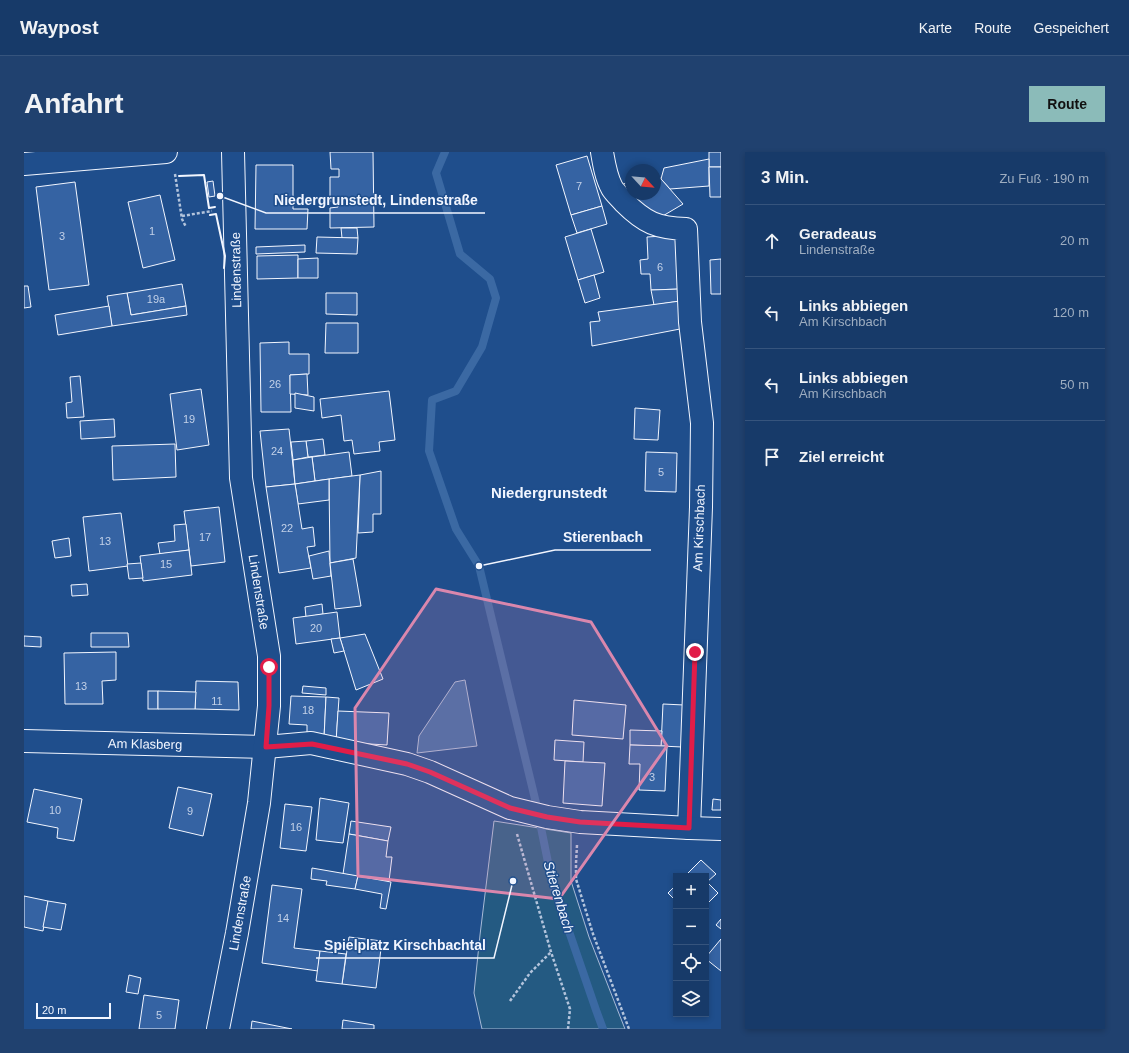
<!DOCTYPE html>
<html lang="de">
<meta charset="utf-8">
<style>
:root{--surface:#173a69;--page:#20416f;--text:#f1f3f6;--muted:#9eadc0;--line:#36547d;--accent:#8bbbb9}
body{margin:0;font-family:Arial,sans-serif;background:var(--page);color:var(--text)}
.controls{position:absolute;right:12px;bottom:12px;display:grid;overflow:hidden;border-radius:0px;box-shadow:0 2px 6px #0003}
.controls button{width:36px;height:36px;display:grid;place-items:center;padding:0;border:0;border-bottom:1px solid var(--line);background:var(--surface);color:var(--text);font:20px sans-serif}
.compass{position:absolute;left:601px;top:12px;width:36px;height:36px;border-radius:50%;background:var(--surface);box-shadow:0 2px 6px #0003;rotate:116deg}
.scale{position:absolute;left:12px;bottom:10px;width:75px;box-sizing:border-box;padding-left:4px;border:2px solid #f2f6ff;border-top:0;font-size:11px;line-height:14px;white-space:nowrap;color:#f2f6ff;-webkit-text-stroke:3px #1f4e8c;paint-order:stroke}
.stop{position:absolute;width:12px;height:12px;margin:-9px;border:3px solid #e11d48;border-radius:50%;background:#fff}
.stop.end{background:#e11d48;border-color:#fff;box-shadow:0 1px 4px #0008}
.list{margin:0;padding:0;list-style:none}
h2{display:flex;justify-content:space-between;align-items:center;height:52px;margin:0;padding:0 16px;font-size:17px}
h2 small{font-size:13px;font-weight:400;color:var(--muted)}
.list li{display:grid;grid-template-columns:26px 1fr auto;gap:12px;align-items:center;box-sizing:border-box;height:72px;padding:0 16px;border-top:1px solid var(--line)}
.list b{display:block;font-size:15px;white-space:nowrap}
.list p{margin:0;font-size:13px;white-space:nowrap;color:var(--muted)}
.list em{font-size:13px;font-style:normal;color:var(--muted)}
.icon{flex:none;width:22px;height:22px;fill:none;stroke:currentColor;stroke-width:2;stroke-linecap:round;stroke-linejoin:round}
.map{position:relative;flex:none;width:697px;height:877px;overflow:hidden;border-radius:0px}
header{display:flex;align-items:center;gap:24px;box-sizing:border-box;height:56px;padding:0 20px;background:var(--surface);border-bottom:1px solid var(--line)}
header strong{font-size:19px}
nav{display:flex;gap:22px;margin-inline-start:auto;font-size:14px}
.intro{display:flex;align-items:center;justify-content:space-between;box-sizing:border-box;height:96px;padding:0 24px}
h1{margin:0;font-size:28px}
.button{padding:10px 18px;border-radius:0px;background:var(--accent);color:#111;font-size:14px;font-weight:700}
main{display:flex;gap:24px;padding:0 24px}
aside{flex:1;background:var(--surface);border-radius:0px;box-shadow:0 2px 6px #0003}
.map>svg:first-child{display:block}
</style>
<header>
<strong>Waypost</strong>
<nav><a>Karte</a><a>Route</a><a>Gespeichert</a></nav>
</header>
<div class="intro"><h1>Anfahrt</h1><a class="button">Route</a></div>
<main>
<div class="map">
<svg width="697" height="877" viewBox="0 0 697 877">
<rect width="100%" height="100%" fill="#1f4e8c"/>
<polygon fill="#245a82" stroke="#a8bbd7" points="470,669 547,681 547,729 565,785 601,877 458,877 450,841 456,783"/>
<polygon fill="#3b69a3" stroke="#a8bbd7" points="441,528 453,594 393,601 395,584 431,530"/>
<g fill="none" stroke-linecap="round" stroke-linejoin="round">
<polyline stroke="#3b69a3" stroke-width="8" points="421,0 412,21 436,102 466,127 472,146 458,195 432,239 408,248 405,299 432,377 455,414 512,651 528,730 572,858 579,877"/>
</g>
<g fill="#3563a3" stroke="#f2f6ff">
<polygon points="306,0 349,0 350,75 306,76 306,56 314,55 314,49 306,49 306,25 315,25 315,17 307,17"/>
<rect x="685" y="0" width="12" height="15"/>
<polygon points="563,4 578,54 547,63 532,13"/>
<polygon points="685,7 685,34 646,37 637,27 640,16"/>
<polygon points="232,13 269,13 269,57 284,57 283,77 231,77"/>
<polygon points="685,15 697,15 697,45 686,45"/>
<polygon points="631,20 659,52 632,68 598,33 607,28 607,42 631,42"/>
<polygon points="189,29 191,44 185,45 183,30"/>
<polygon points="51,30 65,133 25,138 12,35"/>
<polygon points="136,43 151,108 119,116 104,50"/>
<polygon points="578,54 583,72 553,81 547,63"/>
<polygon points="317,76 333,76 334,86 318,86"/>
<polygon points="567,77 580,120 554,128 541,85"/>
<polygon points="654,83 656,137 627,138 626,122 617,122 616,108 624,107 623,85"/>
<polygon points="293,85 334,86 333,102 292,101"/>
<polygon points="281,93 281,100 232,102 232,95"/>
<polygon points="274,103 274,126 233,127 233,104"/>
<polygon points="294,106 294,126 274,126 274,107"/>
<polygon points="697,107 697,142 687,142 686,108"/>
<polygon points="570,123 576,146 561,151 554,128"/>
<polygon points="158,132 162,154 107,163 103,141"/>
<polygon points="0,134 4,134 7,155 0,156"/>
<polygon points="656,137 656,149 630,153 627,138"/>
<polygon points="103,141 107,163 162,154 163,163 88,174 83,144"/>
<polygon points="302,141 333,141 333,163 302,162"/>
<polygon points="656,149 656,177 568,194 566,170 576,169 574,160"/>
<polygon points="85,154 88,174 34,183 31,163"/>
<polygon points="302,171 334,171 334,201 301,201"/>
<polygon points="265,190 265,202 285,202 285,222 266,223 267,260 237,260 236,191"/>
<polygon points="283,222 284,243 266,242 266,223"/>
<polygon points="56,224 60,265 43,266 42,251 48,250 46,225"/>
<polygon points="177,237 185,293 153,298 146,242"/>
<polygon points="365,239 371,288 355,290 356,299 330,302 328,288 320,289 317,263 298,266 296,247"/>
<polygon points="271,241 290,245 290,259 271,256"/>
<polygon points="611,256 636,258 634,288 610,287"/>
<polygon points="90,267 91,285 57,287 56,269"/>
<polygon points="265,277 271,332 242,335 236,279"/>
<polygon points="299,287 301,303 284,305 282,289"/>
<polygon points="282,289 284,305 269,308 267,290"/>
<polygon points="151,292 152,325 89,328 88,294"/>
<polygon points="325,300 328,324 291,329 288,305"/>
<polygon points="622,300 653,301 652,340 621,339"/>
<polygon points="288,305 291,329 271,332 269,308"/>
<polygon points="357,319 357,362 349,362 349,380 334,381 336,323"/>
<polygon points="336,323 332,406 306,411 305,327"/>
<polygon points="305,327 305,348 274,352 271,332"/>
<polygon points="271,332 278,377 289,375 291,394 283,395 287,416 255,421 242,335"/>
<polygon points="195,355 201,410 167,414 160,359"/>
<polygon points="97,361 104,414 65,419 59,365"/>
<polygon points="162,372 165,398 136,402 134,391 151,389 150,373"/>
<polygon points="45,386 47,404 31,406 28,389"/>
<polygon points="165,398 168,423 119,429 116,404"/>
<polygon points="305,399 307,424 289,427 285,404"/>
<polygon points="329,407 337,454 311,457 306,411"/>
<polygon points="117,411 119,426 105,427 103,412"/>
<polygon points="63,432 64,443 48,444 47,433"/>
<polygon points="298,452 299,462 282,465 281,455"/>
<polygon points="313,460 316,486 272,492 269,466"/>
<polygon points="67,481 104,481 105,495 67,495"/>
<polygon points="341,482 359,527 332,538 316,486"/>
<polygon points="0,484 17,485 17,495 0,494"/>
<polygon points="316,486 320,499 310,501 307,487"/>
<polygon points="92,500 92,528 78,529 79,552 41,552 40,501"/>
<polygon points="172,529 214,530 215,558 171,557"/>
<polygon points="279,534 302,536 302,543 278,541"/>
<rect x="124" y="539" width="10" height="18"/>
<polygon points="134,539 172,540 171,557 134,557"/>
<polygon points="267,544 302,545 300,586 283,585 283,573 265,572"/>
<polygon points="302,545 315,546 312,590 300,586"/>
<polygon points="550,548 602,553 599,587 548,583"/>
<polygon points="639,552 660,553 658,595 637,594"/>
<polygon points="314,559 365,561 363,593 312,590"/>
<polygon points="606,578 638,579 637,594 606,593"/>
<polygon points="531,588 560,590 559,610 530,608"/>
<polygon points="606,593 643,594 641,639 615,638 616,612 605,612"/>
<polygon points="541,609 581,611 578,654 539,651"/>
<polygon points="154,635 188,642 179,684 145,676"/>
<polygon points="10,637 58,647 50,689 33,686 34,676 3,670"/>
<polygon points="296,646 325,651 319,691 292,688"/>
<polygon points="689,647 697,648 697,658 688,658"/>
<polygon points="261,652 288,655 282,699 256,696"/>
<polygon points="327,669 367,675 364,689 325,682"/>
<polygon points="325,682 364,689 362,705 368,705 365,729 319,722"/>
<polygon points="677,708 692,722 683,730 694,741 682,753 682,724 661,724"/>
<polygon points="288,716 334,724 331,737 302,733 303,729 287,727"/>
<polygon points="334,724 367,730 362,757 356,756 358,742 331,737"/>
<polygon points="248,733 278,737 270,796 296,799 294,819 238,811"/>
<polygon points="652,733 652,749 644,741"/>
<polygon points="0,744 24,749 19,779 0,775"/>
<polygon points="24,749 42,752 37,778 19,775"/>
<polygon points="697,767 697,777 692,773"/>
<polygon points="325,785 358,789 352,836 318,832"/>
<polygon points="697,787 697,819 682,807 682,805"/>
<polygon points="296,799 322,802 318,832 292,829"/>
<polygon points="105,823 117,826 114,842 102,840"/>
<polygon points="120,843 155,848 151,877 115,877"/>
<polygon points="319,868 350,873 350,877 318,877"/>
<polygon points="228,869 268,877 227,877"/>
</g>
<g fill="none" stroke-linecap="round" stroke-linejoin="round">
<g stroke="#f2f6ff" stroke-width="24">
<g id="minor">
<path d="M578,0c2,12 4,25 10,36 3,5 8,9 12,14 21,21 33,26 62,27l4,93 12,101 -1,84 -12,321"/>
<polyline points="0,12 142,0"/>
<polyline points="0,589 242,595 287,591 383,612 406,620 486,656 523,665 556,670 665,676 697,677"/>
<polyline points="194,877 213,781 235,651 245,554 245,504 217,326 209,0"/>
</g>
</g>
<g stroke="#b3c4dc" stroke-width="2.5" stroke-dasharray="3 2" stroke-linecap="butt">
<polyline points="151,22 158,67 162,75"/>
<polyline points="158,64 188,59"/>
<polyline points="493,682 527,800 546,857 544,877"/>
<polyline points="553,693 552,711 552,727 569,782 605,877"/>
<polyline points="486,849 506,821 527,800"/>
</g>
<use href="#minor" stroke="#1f4e8c" stroke-width="22"/>
<g stroke="#f2f6ff" stroke-width="2">
<polyline points="155,24 180,23 185,56 191,55"/>
<polyline points="186,63 192,62 201,104 200,116"/>
</g>
</g>
<g fill="none" stroke-linecap="round" stroke-linejoin="round">
<polyline stroke="#e11d48" stroke-width="5" points="245,515 245,554 242,595 288,592 383,612 406,620 486,656 523,665 556,670 665,676 671,500"/>
</g>
<path fill="#da87ad" fill-opacity="0.2" stroke="#da87ad" stroke-width="3" stroke-linejoin="round" d="M412,437l155,33 76,124 -108,153 -201,-23 -3,-168z"/>
<g text-anchor="middle" dominant-baseline="central" stroke-width="3" stroke-linejoin="round" paint-order="stroke">
<g font-size="11" fill="#c3d1e8">
<text x="555" y="34">7</text>
<text x="128" y="79">1</text>
<text x="38" y="84">3</text>
<text x="636" y="115">6</text>
<text x="132" y="147">19a</text>
<text x="251" y="232">26</text>
<text x="165" y="267">19</text>
<text x="253" y="299">24</text>
<text x="637" y="320">5</text>
<text x="263" y="376">22</text>
<text x="181" y="385">17</text>
<text x="81" y="389">13</text>
<text x="142" y="412">15</text>
<text x="292" y="476">20</text>
<text x="57" y="534">13</text>
<text x="193" y="549">11</text>
<text x="284" y="558">18</text>
<text x="628" y="625">3</text>
<text x="31" y="658">10</text>
<text x="166" y="659">9</text>
<text x="272" y="675">16</text>
<text x="259" y="766">14</text>
<text x="135" y="863">5</text>
</g>
<g font-size="13" fill="#f2f6ff" stroke="#1f4e8c">
<text transform="translate(212 118) rotate(-91)">Lindenstraße</text>
<text transform="translate(675 376) rotate(-88)">Am Kirschbach</text>
<text transform="translate(235 440) rotate(81)">Lindenstraße</text>
<text transform="translate(121 592) rotate(1)">Am Klasberg</text>
<text transform="translate(216 761) rotate(-80)">Lindenstraße</text>
</g>
<g font-size="14" font-style="italic" fill="#f2f6ff" stroke="#1f4e8c">
<text transform="translate(535 745) rotate(73)">Stierenbach</text>
</g>
<g font-size="15" font-weight="bold" fill="#f2f6ff" stroke="#1f4e8c">
<text x="525" y="340">Niedergrunstedt</text>
</g>
</g>
<path fill="none" stroke="#f2f6ff" stroke-width="1.5" d="M196 44L242 61H461M455 414L531 398H627M489 729L470 806H292"/>
<g fill="#f2f6ff" stroke="#1f4e8c" stroke-width="1.5">
<circle cx="196" cy="44" r="4"/>
<circle cx="455" cy="414" r="4"/>
<circle cx="489" cy="729" r="4"/>
</g>
<g font-size="14" text-anchor="middle" font-weight="bold" fill="#f2f6ff" stroke="#1f4e8c" stroke-width="3" stroke-linejoin="round" paint-order="stroke">
<text x="352" y="53">Niedergrunstedt, Lindenstraße</text>
<text x="579" y="390">Stierenbach</text>
<text x="381" y="798">Spielplatz Kirschbachtal</text>
</g>
</svg>
<div class="controls">
<button>+</button>
<button>−</button>
<button><svg class="icon" aria-label="locate" viewBox="0 0 24 24"><circle cx="12" cy="12" r="6"/><path d="M12 2v4M12 18v4M2 12h4M18 12h4"/></svg></button>
<button><svg class="icon" aria-label="layers" viewBox="0 0 24 24"><path d="M12 4l9 5-9 5-9-5zM3 14l9 5 9-5"/></svg></button>
</div>
<svg class="compass" viewBox="-18 -18 36 36"><path d="M0-13l5 13h-10z" fill="#e53935"/><path d="M0 13l5-13h-10z" fill="#9eadc0"/></svg>
<div class="scale">20 m</div>
<div class="stop" style="left:245px;top:515px"></div>
<div class="stop end" style="left:671px;top:500px"></div>
</div>
<aside>
<h2>3 Min.<small>Zu Fuß · 190 m</small></h2>
<ul class="list">
<li><svg class="icon" aria-label="ahead" viewBox="0 0 24 24"><path d="M12 20V5M6 11l6-6 6 6"/></svg><div><b>Geradeaus</b><p>Lindenstraße</p></div><em>20 m</em></li>
<li><svg class="icon" aria-label="left" viewBox="0 0 24 24"><path d="M17 20v-9H6M10 6l-5 5 5 5"/></svg><div><b>Links abbiegen</b><p>Am Kirschbach</p></div><em>120 m</em></li>
<li><svg class="icon" aria-label="left" viewBox="0 0 24 24"><path d="M17 20v-9H6M10 6l-5 5 5 5"/></svg><div><b>Links abbiegen</b><p>Am Kirschbach</p></div><em>50 m</em></li>
<li><svg class="icon" aria-label="arrive" viewBox="0 0 24 24"><path d="M6 21V4h12l-3 4 3 4H6"/></svg><div><b>Ziel erreicht</b></div></li>
</ul>
</aside>
</main>
